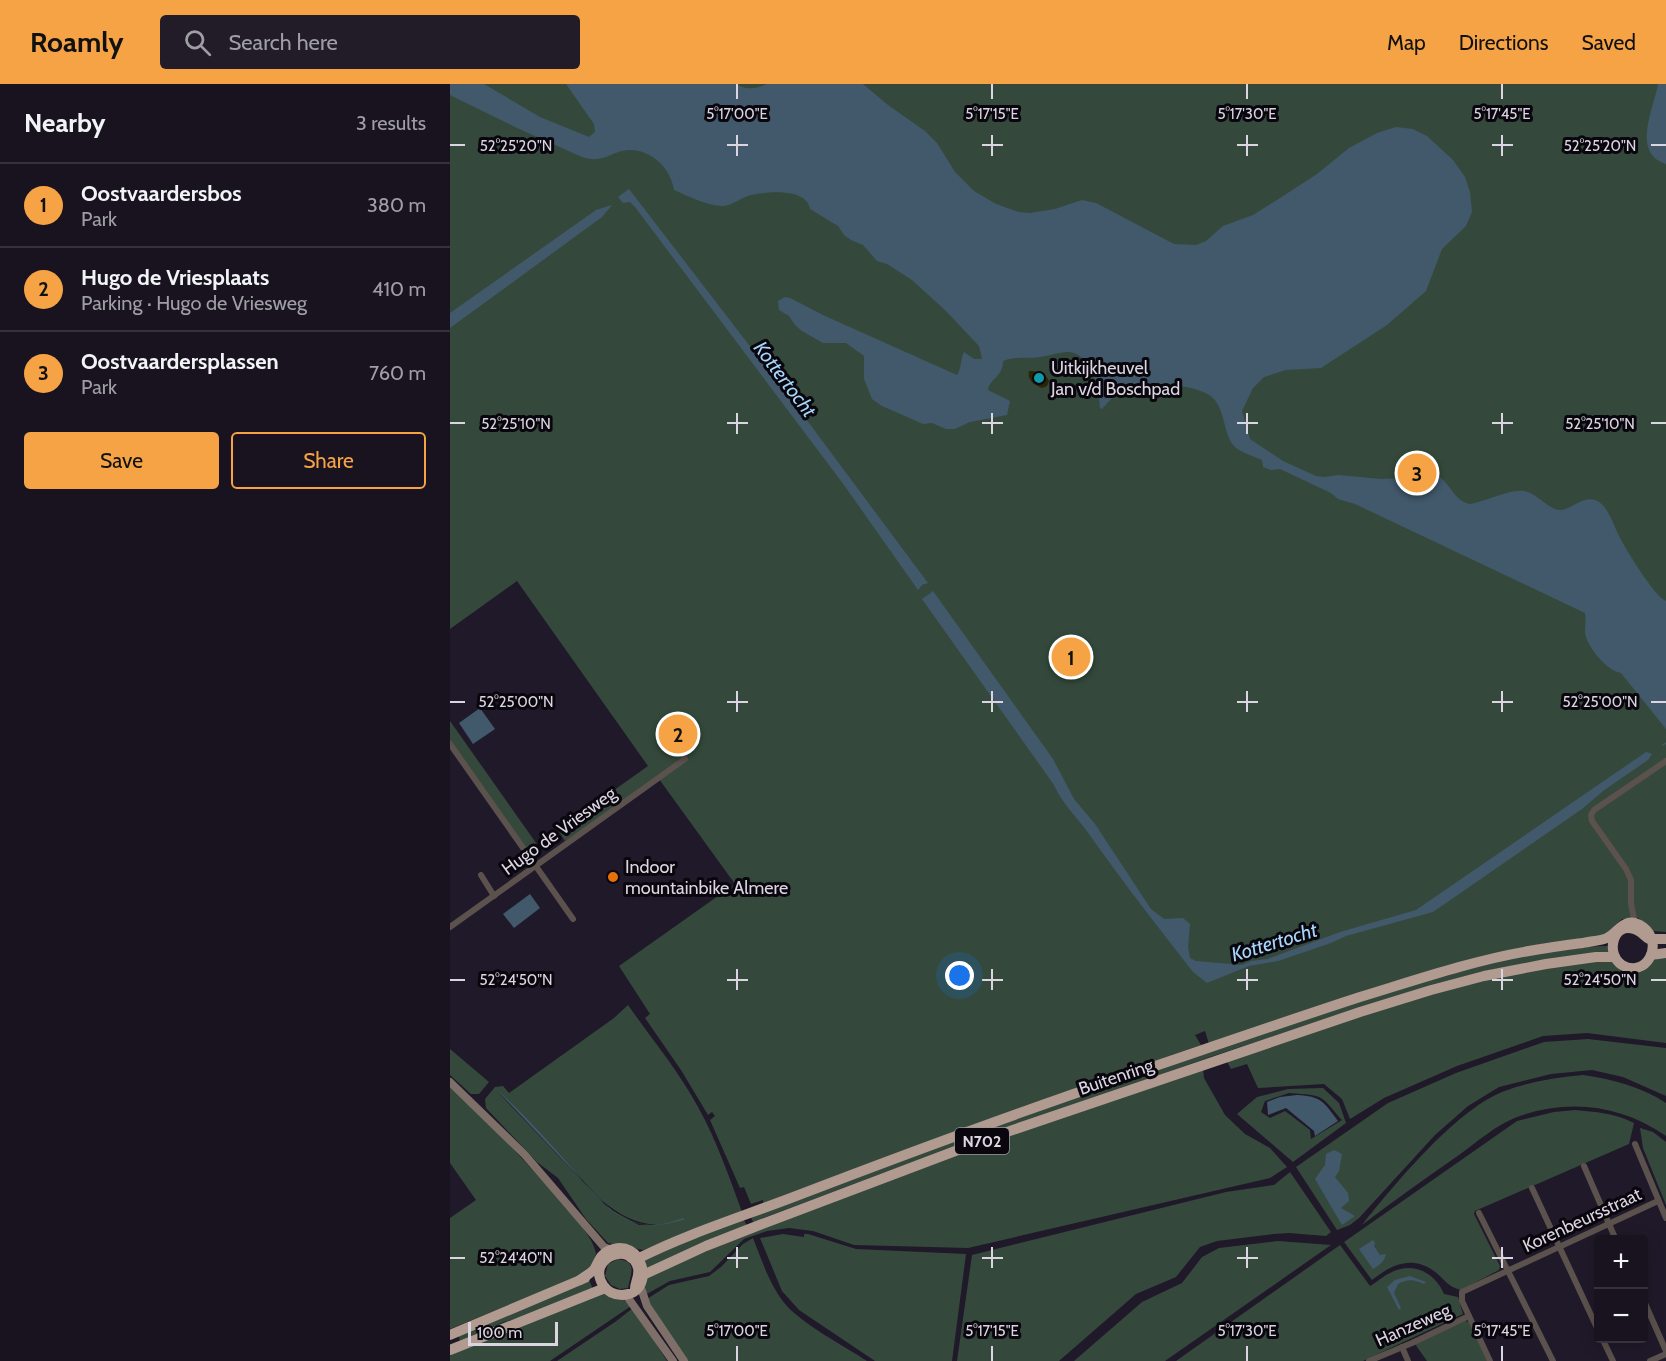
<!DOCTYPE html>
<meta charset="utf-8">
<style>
:root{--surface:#18131f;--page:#211c28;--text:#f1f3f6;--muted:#9f9ea4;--line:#36323d;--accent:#f5a345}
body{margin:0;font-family:Cabin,sans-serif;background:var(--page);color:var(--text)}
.controls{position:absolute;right:18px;bottom:18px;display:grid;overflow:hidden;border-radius:6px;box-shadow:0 3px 15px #0003}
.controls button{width:54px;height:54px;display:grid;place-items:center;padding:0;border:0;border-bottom:2px solid var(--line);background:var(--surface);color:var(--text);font:30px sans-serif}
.scale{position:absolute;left:18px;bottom:15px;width:90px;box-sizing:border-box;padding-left:6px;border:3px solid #dad5e1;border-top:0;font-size:16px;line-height:21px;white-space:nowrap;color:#dad5e1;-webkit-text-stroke:4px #09060d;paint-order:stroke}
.you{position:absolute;left:510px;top:892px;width:21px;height:21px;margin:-15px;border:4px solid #fff;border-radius:50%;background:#1a73e8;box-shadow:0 0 0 9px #1a73e833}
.badge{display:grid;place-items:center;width:39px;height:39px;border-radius:50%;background:var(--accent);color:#111;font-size:20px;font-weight:700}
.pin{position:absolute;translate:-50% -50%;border:3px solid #fff;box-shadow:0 2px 6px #0006}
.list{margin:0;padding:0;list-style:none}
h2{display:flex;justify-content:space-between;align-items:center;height:78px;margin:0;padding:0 24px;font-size:26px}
h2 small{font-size:20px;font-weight:400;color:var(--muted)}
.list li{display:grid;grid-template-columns:39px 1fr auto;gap:18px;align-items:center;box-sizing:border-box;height:84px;padding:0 24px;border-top:2px solid var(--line)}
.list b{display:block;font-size:22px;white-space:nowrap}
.list p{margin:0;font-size:20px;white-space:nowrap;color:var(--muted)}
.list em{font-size:20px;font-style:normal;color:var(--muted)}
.actions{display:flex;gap:12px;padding:18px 24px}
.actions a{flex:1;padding:14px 0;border:2px solid var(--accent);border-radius:6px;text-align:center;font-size:21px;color:var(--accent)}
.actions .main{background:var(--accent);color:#111}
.icon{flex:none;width:33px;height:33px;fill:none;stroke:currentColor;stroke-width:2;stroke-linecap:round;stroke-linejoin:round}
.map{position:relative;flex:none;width:1216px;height:1277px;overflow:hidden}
header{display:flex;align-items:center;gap:36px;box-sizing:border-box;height:84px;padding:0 30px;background:var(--accent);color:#111}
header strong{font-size:28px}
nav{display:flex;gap:33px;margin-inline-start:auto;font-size:21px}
.search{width:420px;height:54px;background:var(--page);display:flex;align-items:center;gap:15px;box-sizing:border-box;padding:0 21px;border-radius:6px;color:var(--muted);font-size:22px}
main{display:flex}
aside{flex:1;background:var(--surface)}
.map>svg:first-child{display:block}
</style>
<header>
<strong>Roamly</strong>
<div class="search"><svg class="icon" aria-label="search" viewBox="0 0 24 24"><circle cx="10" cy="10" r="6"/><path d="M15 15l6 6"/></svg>Search here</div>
<nav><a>Map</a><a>Directions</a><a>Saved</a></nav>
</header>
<main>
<aside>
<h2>Nearby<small>3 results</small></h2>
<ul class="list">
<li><span class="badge">1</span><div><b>Oostvaardersbos</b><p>Park</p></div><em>380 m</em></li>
<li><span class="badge">2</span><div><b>Hugo de Vriesplaats</b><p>Parking · Hugo de Vriesweg</p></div><em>410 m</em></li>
<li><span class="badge">3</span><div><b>Oostvaardersplassen</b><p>Park</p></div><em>760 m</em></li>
</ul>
<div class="actions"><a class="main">Save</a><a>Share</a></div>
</aside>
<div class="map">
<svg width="1216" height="1277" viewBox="0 0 1216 1277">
<rect width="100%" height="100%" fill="#201929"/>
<g fill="#34493c" fill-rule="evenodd">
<polygon points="0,0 1216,0 1216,848 1202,847 1188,834 1172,835 1153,852 1066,865 759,960 755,947 745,951 751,961 525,1040 313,1119 313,1116 301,1120 294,1103 290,1104 260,1036 265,1032 262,1028 258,1031 231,986 195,934 200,930 169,882 285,800 209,695 115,757 108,746 198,682 67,497 0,545"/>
<polygon points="0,637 91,766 84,772 80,771 0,657"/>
<path d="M1158,862v7l-115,16 -63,16 -220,72 -327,116 -130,49 -3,-7c185,-69 371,-137 560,-197 96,-31 195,-70 298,-72z"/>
<polygon points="1216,871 1216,959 1137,949 1093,952 1007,982 934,1014 900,1035 892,1015 874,1000 808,1004 797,980 781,985 776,976 970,912 1096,882 1160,876 1170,883 1202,877"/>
<path d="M178,921c23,33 50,65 70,102 19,34 31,70 44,105l-99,38 -35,-7 -22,-24 -28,-41 -21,-16 -51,-54 -1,-9 10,-12 8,-1 6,7 105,-75zM46,1006l30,29 75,81c19,15 34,24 58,25h-20l-30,-16z"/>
<polygon points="1138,955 1216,964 1216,1012 1173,993 1142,986 1101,990 1049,1003 1018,1022 985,1051 909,1134 900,1141 887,1146 846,1083 938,1019 1006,989 1094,958"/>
<polygon points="0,965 39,998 29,1010 21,1010 0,991"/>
<polygon points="753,984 754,994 775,1031 795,1050 820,1064 837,1083 820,1094 518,1164 404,1161 363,1147 339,1144 317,1147 294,1155 260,1188 220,1197 195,1211 195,1200 198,1192 331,1136 609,1034"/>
<path d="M1133,991c29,4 59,12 83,28v33c-44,-31 -98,-38 -149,-19 -21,8 -40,25 -58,38 -33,23 -66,46 -97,70 32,-40 93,-114 140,-133 26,-10 54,-15 81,-17z"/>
<path d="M0,1003c41,36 77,76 112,117 12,14 30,31 34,49l-3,11 -14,12 -129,53v-111l26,-18 -26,-37z"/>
<path d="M873,1004l16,15 7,20 -53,39 -56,-48 20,-17 31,-8zM839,1009c37,3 30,1 53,27l-31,19 -1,-9 -25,-19 -15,7 -9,-6 4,-11z"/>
<path d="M1125,1026c20,2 40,3 59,13l-5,21 -154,67 -1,3 26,52 -1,4 -38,20c-15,-4 -16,-11 -27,-19 -23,-16 -43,-6 -62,9l-28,-38 173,-121 37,-9z"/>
<polygon points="1190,1044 1203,1048 1216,1058 1216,1121 1193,1064"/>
<polygon points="840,1088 881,1148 876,1152 839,1149 823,1150 767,1157 750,1163 726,1193 686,1210 609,1277 507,1277 522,1171 776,1108 824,1101"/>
<polygon points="293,1134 297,1142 197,1184 195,1183 193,1174"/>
<polygon points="333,1150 354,1153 354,1150 358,1150 406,1165 516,1170 502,1277 425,1277 349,1226 332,1207 310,1154"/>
<path d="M303,1154c9,23 17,48 33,67 19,21 57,40 81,56h-181l-39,-62 22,-14 40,-9 12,-9 22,-23z"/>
<polygon points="828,1157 881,1161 715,1277 624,1277 692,1218 732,1199 752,1173 769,1164"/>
<path d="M890,1161l30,41c7,-4 13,-10 20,-13 22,-12 45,-1 54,21l14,3 5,17 -100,47h-187z"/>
<path d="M168,1175c21,3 12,16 10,29l-8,1 -9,-4 -6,-9 3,-12z"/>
<polygon points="139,1196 143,1205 87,1229 54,1238 10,1257 8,1250"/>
<polygon points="153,1209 174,1216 181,1222 100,1277 0,1277 0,1271"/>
<polygon points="183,1224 217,1277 107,1277 165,1238"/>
<polygon points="1015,1237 1019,1238 1037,1277 977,1277 965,1260"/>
</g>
<path fill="#2c2403" d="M579,287c8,0 16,2 20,10l-2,5 -5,2c-8,-3 -15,-8 -13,-17z"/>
<g fill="#41596b">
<path d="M0,0h34l56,33 49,20 6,-5 -1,-8 -28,-40h171c9,7 20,4 30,0h96l25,21 37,26 12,12 18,29 19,19 22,13 23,8 11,1 25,-4 27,-9 14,3 78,41 22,1 10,-4 17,-15 30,-11 27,-17 37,-24 32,-26 28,-15 19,-6 17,2 14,7 26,24 12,17 5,15 2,20 -6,14 -24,23 -16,42 -39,34 -66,43 -35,2 -22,7 -11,11 -11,23 8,28 33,22 33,15 9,1 13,-2 43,4 57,-3c13,8 16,25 32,28 15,-2 39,-15 54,-13 13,2 25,19 36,19 12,0 21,-14 35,-10 13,4 19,27 25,38 7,13 34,58 46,63v128l-45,-56c-14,-2 -35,-27 -36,-41 0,-6 1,-12 0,-19l-230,-109 -17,-5 -7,-6 -51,-24 -9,1 -8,-3 -1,-7c-9,-4 -23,-8 -29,-15 -10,-14 -8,-35 -20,-47 -14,-14 -69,-17 -86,-10 -10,4 -17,12 -25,21l-2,-1c-1,-19 -8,-55 -32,-56 -10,0 -19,4 -28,5 -12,2 -26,-1 -37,4 0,16 -13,17 -15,29l22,11 -3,14 -37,7 -15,7h-9l-14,-6 -9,1 -41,-18 -10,-7 -8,-20v-23l-18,-13h-23l-21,-12 -7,-6 -6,-9 -10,-6 -1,-9 7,-4 5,1 35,18 132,59c5,-7 3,-15 7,-23l10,7h8l-3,-13 -33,-35 -34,-31 -25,-16 -10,-3 -14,-16 -12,-5 -7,-5 -6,-9 -28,-17c-4,-22 -43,-17 -59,-14 -9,2 -18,10 -27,11 -14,1 -36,-10 -50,-16 -3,-22 -23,-41 -46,-40 -19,2 -24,14 -46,7l-67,-30 -65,-32z"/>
<path d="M1208,0h8v80c-35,-11 -12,-56 -8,-80z"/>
<polygon points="179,105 356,335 478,499 472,501 468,506 394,401 185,123 180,118 173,119 168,113"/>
<polygon points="162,121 152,133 0,244 0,229 146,126"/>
<path d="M483,507l120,168 21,40 21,25 56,85 13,10 19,-1 7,6 -2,23 2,11 6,3 46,4 9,-4 16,-2 73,-27 76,-22 230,-158 6,2 -4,6 -45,31 -21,18 -149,103 -87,24 -15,7 -53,18 -29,5 -42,17 -14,-11c-35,-45 -71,-91 -104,-138 -12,-17 -26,-29 -35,-49l-132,-186z"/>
<polygon points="30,624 45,645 23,660 9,639"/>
<polygon points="80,810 90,824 64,844 53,830"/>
<path d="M46,1005c24,21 46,45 67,69 21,23 41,54 71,64 18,6 33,2 49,-4l2,1c-32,10 -48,9 -76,-10z"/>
<path d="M847,1011c24,1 27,7 41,26l-23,15 -1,-5 -28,-23 -18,7 -1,-13 13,-5z"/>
<polygon points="884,1066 892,1070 889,1087 885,1093 898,1109 899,1117 891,1124 905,1132 892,1141 865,1095 875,1081 876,1070"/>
<path d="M923,1156l2,3 -1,3 6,9 6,-1c-2,8 -6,11 -13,15l-14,-20z"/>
<path d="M960,1192l16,6 -2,2c-9,-4 -16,-6 -26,0l-4,9 7,15 -2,2 -12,-23 8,-7z"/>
</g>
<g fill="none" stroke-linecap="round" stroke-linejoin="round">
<polyline stroke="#41596b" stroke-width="1.5" points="1213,661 1216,659"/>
<g stroke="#5b514d" stroke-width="6">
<polyline points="0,660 123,835"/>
<polyline points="31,791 44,812"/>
<polyline points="1185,840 1181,820 1181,796 1176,785 1142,737 1141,731 1144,726 1216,677"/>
<polyline points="0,843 235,675"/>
<polyline points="1185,1060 1216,1134"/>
<polyline points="1134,1082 1166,1156"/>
<polyline points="1082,1104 1148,1246"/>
<polyline points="1029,1129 1103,1277"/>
<polyline points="1194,1217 1216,1267"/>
<polyline points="1152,1254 1163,1277"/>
<polyline points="952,1263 958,1277"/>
<polyline points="919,1277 962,1259 1019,1232"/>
<polyline points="1040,1277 1012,1217 1012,1208 1208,1117"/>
<polyline points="1200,1277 1216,1270"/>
</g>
<g stroke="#7e6f68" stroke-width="8">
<polyline points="0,998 75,1071 154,1163 161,1166"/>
<polyline points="190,1201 197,1222 234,1277"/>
<polyline points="176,1211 223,1277"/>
</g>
<g stroke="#b19a90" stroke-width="10">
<polyline points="1201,871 1216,869"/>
<path d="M181,1174h8c50,-25 105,-42 157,-62 107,-41 215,-81 324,-118 80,-27 160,-55 240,-81 56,-17 111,-36 169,-46 18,-3 36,-6 54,-8 7,-2 17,-2 24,-5 12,-6 18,-24 36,-11 22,17 3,52 -21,38 -17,-11 -9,-43 12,-36 6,1 10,7 15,10h17"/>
<polyline points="193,1191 256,1162 312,1140 545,1052 910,928 981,906 1034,892 1096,880 1146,873 1165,873"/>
<path d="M130,1196c5,-4 12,-7 15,-12 4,-7 5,-13 13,-17 35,-17 50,43 14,44 -8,0 -15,-4 -19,-10 -17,-27 28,-45 35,-17 2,9 -4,15 -3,23"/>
<polyline points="0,1251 135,1194"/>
<polyline points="0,1266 155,1204"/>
</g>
</g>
<path fill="none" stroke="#dad5e1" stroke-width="2" d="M287,0v15M542,0v15M797,0v15M1052,0v15M287,51v21M542,51v21M797,51v21M1052,51v21M0,61h15M277,61h21M532,61h21M787,61h21M1042,61h21M1201,61h15M287,329v21M542,329v21M797,329v21M1052,329v21M0,339h15M277,339h21M532,339h21M787,339h21M1042,339h21M1201,339h15M287,607v21M542,607v21M797,607v21M1052,607v21M0,618h15M277,618h21M532,618h21M787,618h21M1042,618h21M1201,618h15M287,885v21M542,885v21M797,885v21M1052,885v21M0,896h15M277,896h21M532,896h21M787,896h21M1042,896h21M1201,896h15M287,1163v21M542,1163v21M797,1163v21M1052,1163v21M0,1174h15M277,1174h21M532,1174h21M787,1174h21M1042,1174h21M287,1262v15M542,1262v15M797,1262v15M1052,1262v15"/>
<circle fill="#0f9aa8" stroke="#09060d" stroke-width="2" cx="589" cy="294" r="6"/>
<circle fill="#e8710a" stroke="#09060d" stroke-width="2" cx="163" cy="793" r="6"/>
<g text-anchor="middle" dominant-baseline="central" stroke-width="6" stroke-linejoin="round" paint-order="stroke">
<rect fill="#09060d" stroke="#9b97a1" stroke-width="1.5" x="505" y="1044" width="54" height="26" rx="4.5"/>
<g font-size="16" font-weight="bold" fill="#dad5e1">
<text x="532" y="1057">N702</text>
</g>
<g font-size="18" fill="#dad5e1" stroke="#09060d" text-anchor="start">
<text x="601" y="284">Uitkijkheuvel<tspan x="601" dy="21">Jan v/d Boschpad</tspan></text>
<text x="175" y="783">Indoor<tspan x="175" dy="21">mountainbike Almere</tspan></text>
</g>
<g font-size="18" fill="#dad5e1" stroke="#09060d">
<text transform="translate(109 747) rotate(-36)">Hugo de Vriesweg</text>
<text transform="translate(666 993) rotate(-19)">Buitenring</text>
<text transform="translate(1132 1136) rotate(-25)">Korenbeursstraat</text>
<text transform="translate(963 1241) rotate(-24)">Hanzeweg</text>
</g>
<g font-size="20" font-style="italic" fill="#a6d7fb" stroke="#09060d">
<text transform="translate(335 295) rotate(53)">Kottertocht</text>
<text transform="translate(824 858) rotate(-17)">Kottertocht</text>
</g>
</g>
<g font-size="15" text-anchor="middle" fill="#dad5e1" stroke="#09060d" stroke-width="6" stroke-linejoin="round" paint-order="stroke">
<text x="287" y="35">5°17'00"E</text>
<text x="542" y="35">5°17'15"E</text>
<text x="797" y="35">5°17'30"E</text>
<text x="1052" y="35">5°17'45"E</text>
<text x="66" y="67">52°25'20"N</text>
<text x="1150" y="67">52°25'20"N</text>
<text x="66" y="345">52°25'10"N</text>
<text x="1150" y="345">52°25'10"N</text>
<text x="66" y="623">52°25'00"N</text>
<text x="1150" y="623">52°25'00"N</text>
<text x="66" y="901">52°24'50"N</text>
<text x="1150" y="901">52°24'50"N</text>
<text x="66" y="1179">52°24'40"N</text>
<text x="287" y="1252">5°17'00"E</text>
<text x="542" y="1252">5°17'15"E</text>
<text x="797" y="1252">5°17'30"E</text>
<text x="1052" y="1252">5°17'45"E</text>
</g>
</svg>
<div class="controls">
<button>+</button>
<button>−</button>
</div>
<div class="scale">100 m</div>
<div class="you"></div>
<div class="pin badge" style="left:621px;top:573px">1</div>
<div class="pin badge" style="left:228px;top:650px">2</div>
<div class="pin badge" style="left:967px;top:389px">3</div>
</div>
</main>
